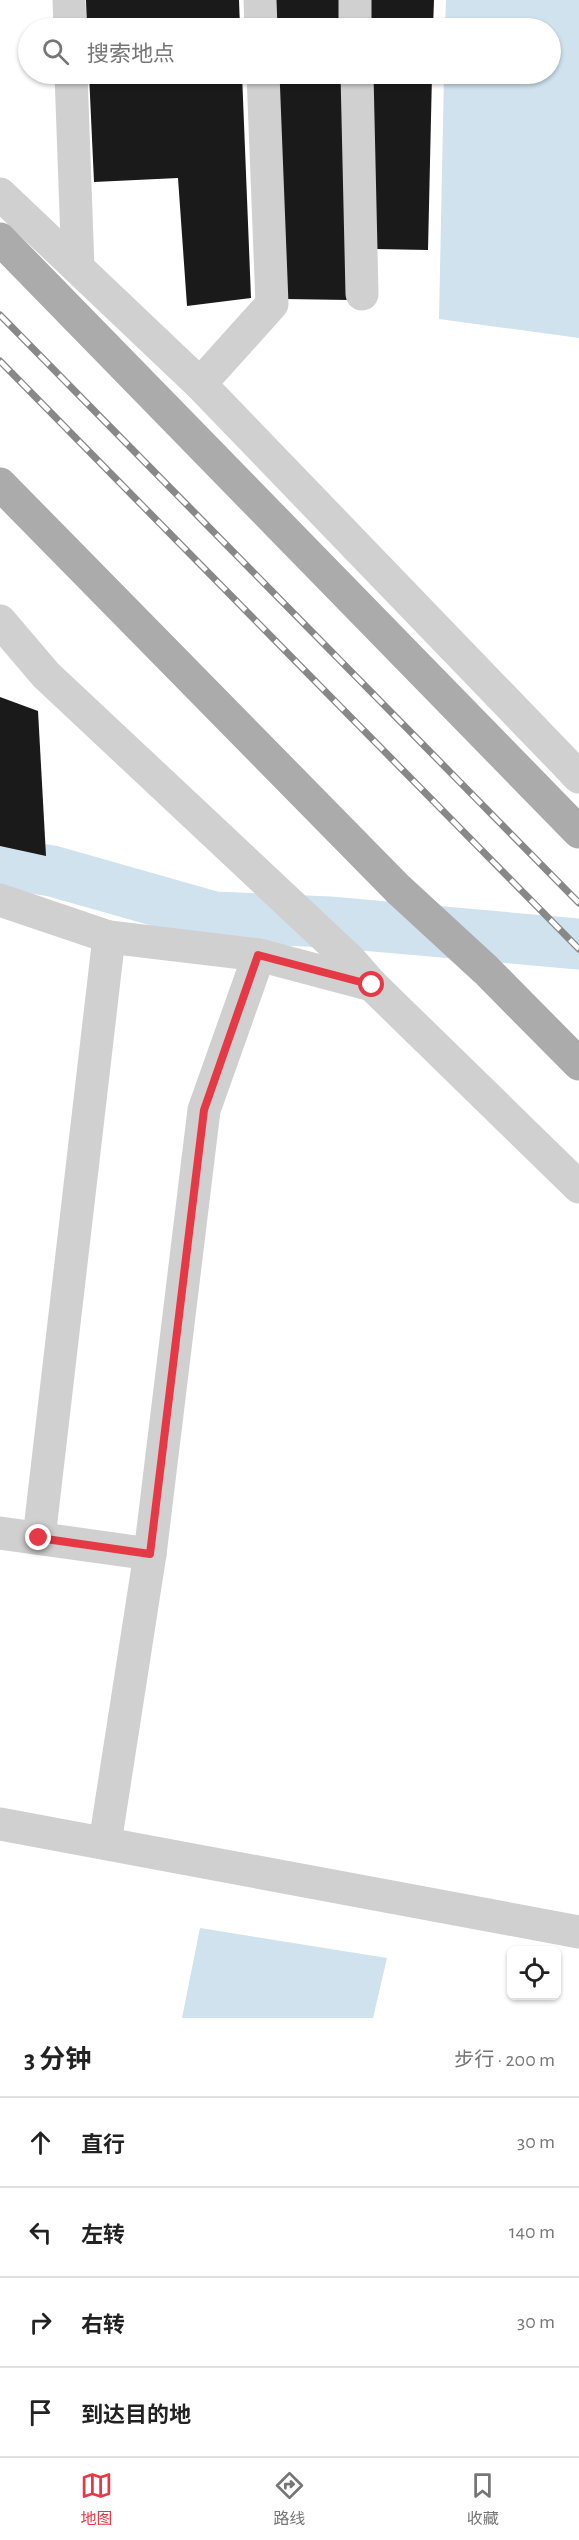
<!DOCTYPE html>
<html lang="zh">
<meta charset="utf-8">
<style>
:root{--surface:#fff;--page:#f6f6f6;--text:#222;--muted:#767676;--line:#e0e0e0;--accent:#e63946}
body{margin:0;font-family:"Alegreya Sans","Noto Sans SC",sans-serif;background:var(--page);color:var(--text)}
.controls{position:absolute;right:18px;bottom:18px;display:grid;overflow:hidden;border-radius:9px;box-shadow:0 2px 4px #0004}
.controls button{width:54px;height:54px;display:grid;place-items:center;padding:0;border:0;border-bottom:2px solid var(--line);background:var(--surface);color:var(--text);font:30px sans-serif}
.stop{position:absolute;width:18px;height:18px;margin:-14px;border:4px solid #e63946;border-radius:50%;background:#fff}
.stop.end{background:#e63946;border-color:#fff;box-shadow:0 2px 6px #0008}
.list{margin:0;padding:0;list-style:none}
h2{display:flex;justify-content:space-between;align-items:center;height:78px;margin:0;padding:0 24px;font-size:26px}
h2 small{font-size:20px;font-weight:400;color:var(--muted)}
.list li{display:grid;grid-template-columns:39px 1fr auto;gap:18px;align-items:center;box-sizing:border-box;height:90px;padding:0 24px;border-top:2px solid var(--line)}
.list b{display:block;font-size:22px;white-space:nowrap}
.list em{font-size:20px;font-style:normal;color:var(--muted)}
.icon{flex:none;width:33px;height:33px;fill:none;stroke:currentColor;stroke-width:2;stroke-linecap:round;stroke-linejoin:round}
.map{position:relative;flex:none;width:579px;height:2018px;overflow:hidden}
.search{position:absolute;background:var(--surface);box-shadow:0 2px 4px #0004;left:18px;right:18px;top:18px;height:66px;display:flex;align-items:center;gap:15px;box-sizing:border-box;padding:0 21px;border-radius:33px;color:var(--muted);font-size:22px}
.sheet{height:438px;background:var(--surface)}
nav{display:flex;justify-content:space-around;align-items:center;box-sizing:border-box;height:84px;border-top:2px solid var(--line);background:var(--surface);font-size:16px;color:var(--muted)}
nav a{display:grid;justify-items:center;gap:3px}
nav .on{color:var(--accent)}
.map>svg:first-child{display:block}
</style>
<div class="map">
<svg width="579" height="2018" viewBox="0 0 579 2018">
<rect width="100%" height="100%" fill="#fff"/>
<g fill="#cfe2ee">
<polygon points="446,0 579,0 579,338 439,319 444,74 550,74 550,28 445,28"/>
<polygon points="200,1928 387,1958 373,2018 182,2018"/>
</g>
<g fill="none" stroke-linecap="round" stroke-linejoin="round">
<polyline stroke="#cfe2ee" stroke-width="51" points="0,863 52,871 214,917 329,922 579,944"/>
</g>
<g fill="#1a1a1a">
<polygon points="86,0 239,0 240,28 87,28"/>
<polygon points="275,0 343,0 344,28 276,28"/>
<polygon points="371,0 434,0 433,28 371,28"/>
<polygon points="89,74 242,74 251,298 187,306 178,178 94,182"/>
<polygon points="277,74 345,74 349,300 285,299"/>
<polygon points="372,74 432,74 428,250 375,249"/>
<polygon points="0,697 38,711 46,856 0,846"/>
</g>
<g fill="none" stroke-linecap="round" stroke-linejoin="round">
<g stroke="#d0d0d0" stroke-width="33">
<polyline points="69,0 70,28"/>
<polyline points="260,0 261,28"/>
<polyline points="355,0 355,28"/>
<polyline points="71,74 78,268"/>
<polyline points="357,74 362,294"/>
<polyline points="0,194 200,384 579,777"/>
<polyline points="200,384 272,304 263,74"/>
<polyline points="0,621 46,675 351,961 372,985 579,1187"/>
<polyline points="0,900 109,937 259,955 204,1110 150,1554 0,1533"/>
<polyline points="259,955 372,985"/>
<polyline points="39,1538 109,937"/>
<polyline points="0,1824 579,1932"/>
<polyline points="105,1843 150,1554"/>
</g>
<g stroke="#ababab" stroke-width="33">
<polyline points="0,239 579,832"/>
<polyline points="0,484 398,889 486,970 579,1064"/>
</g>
<g stroke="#888" stroke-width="7">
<g id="rail">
<polyline points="0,315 579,903"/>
<polyline points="0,361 579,949"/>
</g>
</g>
<use href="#rail" stroke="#fff" stroke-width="4.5" stroke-dasharray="14" stroke-linecap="butt"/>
</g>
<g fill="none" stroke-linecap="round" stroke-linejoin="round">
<polyline stroke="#e63946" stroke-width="8" points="39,1538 150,1554 204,1110 258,955 372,985"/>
</g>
</svg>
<div class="controls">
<button><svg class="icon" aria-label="locate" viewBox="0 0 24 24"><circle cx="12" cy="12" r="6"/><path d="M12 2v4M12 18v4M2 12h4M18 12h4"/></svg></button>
</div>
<div class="stop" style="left:372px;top:985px"></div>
<div class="stop end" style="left:39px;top:1538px"></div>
<div class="search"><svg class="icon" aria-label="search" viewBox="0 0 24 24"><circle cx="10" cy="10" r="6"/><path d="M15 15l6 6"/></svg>搜索地点</div>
</div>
<section class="sheet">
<h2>3 分钟<small>步行 · 200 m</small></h2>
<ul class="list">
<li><svg class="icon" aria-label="ahead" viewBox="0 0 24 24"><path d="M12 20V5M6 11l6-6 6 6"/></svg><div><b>直行</b></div><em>30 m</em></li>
<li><svg class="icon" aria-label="left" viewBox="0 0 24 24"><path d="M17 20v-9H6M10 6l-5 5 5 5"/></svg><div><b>左转</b></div><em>140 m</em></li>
<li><svg class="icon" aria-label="right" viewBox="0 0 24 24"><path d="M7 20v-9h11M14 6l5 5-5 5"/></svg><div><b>右转</b></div><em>30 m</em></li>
<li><svg class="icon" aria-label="arrive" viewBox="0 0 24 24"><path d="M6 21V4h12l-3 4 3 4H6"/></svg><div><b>到达目的地</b></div></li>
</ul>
</section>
<nav>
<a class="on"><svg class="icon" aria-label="map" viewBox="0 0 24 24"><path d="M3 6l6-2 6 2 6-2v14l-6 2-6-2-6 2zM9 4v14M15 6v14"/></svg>地图</a>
<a><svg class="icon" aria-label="directions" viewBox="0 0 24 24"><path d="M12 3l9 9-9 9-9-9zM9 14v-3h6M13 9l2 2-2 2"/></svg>路线</a>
<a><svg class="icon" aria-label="saved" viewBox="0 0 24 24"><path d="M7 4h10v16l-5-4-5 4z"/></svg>收藏</a>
</nav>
